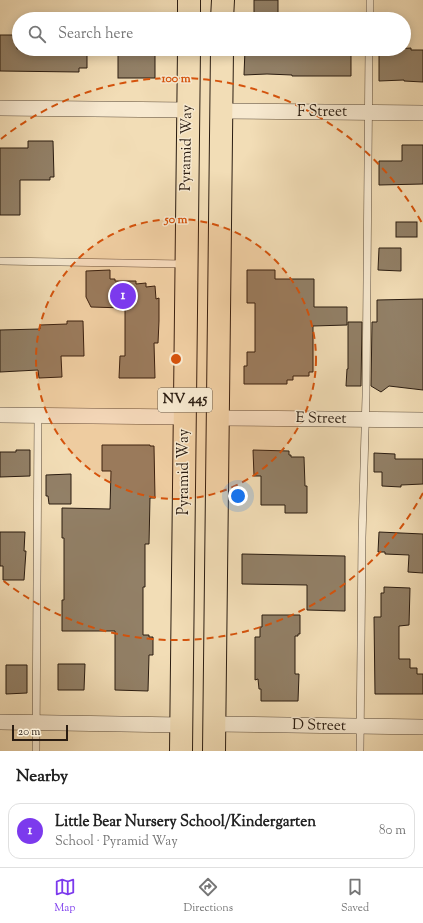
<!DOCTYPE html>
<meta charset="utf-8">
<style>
:root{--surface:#fff;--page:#f2f2f2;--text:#222;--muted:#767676;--line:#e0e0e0;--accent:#7c3aed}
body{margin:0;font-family:"Sorts Mill Goudy",serif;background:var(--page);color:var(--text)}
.scale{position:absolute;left:12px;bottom:10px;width:56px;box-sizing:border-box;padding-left:4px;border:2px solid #2a1c11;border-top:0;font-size:11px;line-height:14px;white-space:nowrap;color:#2a1c11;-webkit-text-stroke:3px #f7e9d0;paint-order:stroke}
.you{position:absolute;left:238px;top:496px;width:14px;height:14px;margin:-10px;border:3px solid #fff;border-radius:50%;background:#1a73e8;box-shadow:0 0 0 6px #1a73e833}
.badge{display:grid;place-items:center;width:26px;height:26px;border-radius:50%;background:var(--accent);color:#fff;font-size:13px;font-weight:700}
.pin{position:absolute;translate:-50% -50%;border:2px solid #fff;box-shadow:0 1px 4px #0006}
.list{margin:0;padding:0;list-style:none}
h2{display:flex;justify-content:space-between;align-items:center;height:52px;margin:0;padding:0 16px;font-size:17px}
h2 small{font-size:13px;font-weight:400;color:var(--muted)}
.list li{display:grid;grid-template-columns:26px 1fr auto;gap:12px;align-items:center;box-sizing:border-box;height:56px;margin:0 8px 8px;padding:0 8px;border:1px solid var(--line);border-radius:12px}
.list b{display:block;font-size:15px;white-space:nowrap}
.list p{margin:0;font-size:13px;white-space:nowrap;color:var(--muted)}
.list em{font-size:13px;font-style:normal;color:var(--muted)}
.icon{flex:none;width:22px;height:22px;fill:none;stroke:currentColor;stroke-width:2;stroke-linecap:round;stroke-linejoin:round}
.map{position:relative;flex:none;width:423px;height:751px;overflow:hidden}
.search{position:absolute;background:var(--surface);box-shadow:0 2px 10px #0003;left:12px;right:12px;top:12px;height:44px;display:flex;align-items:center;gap:10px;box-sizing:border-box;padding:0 14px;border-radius:22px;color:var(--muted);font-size:15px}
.sheet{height:116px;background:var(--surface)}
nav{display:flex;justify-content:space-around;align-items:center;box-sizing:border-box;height:56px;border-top:1px solid var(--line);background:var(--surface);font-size:11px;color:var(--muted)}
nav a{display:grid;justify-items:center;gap:2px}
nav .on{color:var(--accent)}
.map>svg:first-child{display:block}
</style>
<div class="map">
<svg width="423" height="751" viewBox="0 0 423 751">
<rect width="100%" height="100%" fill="#f2ddb6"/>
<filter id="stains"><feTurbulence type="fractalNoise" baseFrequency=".005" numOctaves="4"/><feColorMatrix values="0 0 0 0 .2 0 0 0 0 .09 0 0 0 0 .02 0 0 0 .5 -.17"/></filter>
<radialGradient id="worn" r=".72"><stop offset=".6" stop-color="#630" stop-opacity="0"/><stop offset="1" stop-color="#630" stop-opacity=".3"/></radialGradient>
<g fill="#928067" stroke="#2a1c11">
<rect x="254" y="0" width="24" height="17"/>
<polygon points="0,35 17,35 17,49 87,49 87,68 79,68 79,72 0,71"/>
<polygon points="411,48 411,50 423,50 423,82 404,81 404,80 379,81 379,50"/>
<polygon points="245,49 351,49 351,76 292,76 292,75 267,74 244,75"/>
<rect x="118" y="54" width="37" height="24"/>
<polygon points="28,141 53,141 54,177 50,177 50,180 20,180 20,215 0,215 0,148 28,148"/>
<polygon points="402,145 423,145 423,184 379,185 379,161 402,161"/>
<rect x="396" y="222" width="21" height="15"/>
<polygon points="379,248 401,248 401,271 378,270"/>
<polygon points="110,270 110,279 115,279 115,281 136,281 136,284 146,283 146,287 155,286 156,299 159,298 159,321 158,343 154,343 155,378 119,378 120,356 125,356 125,308 91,307 86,297 86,271"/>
<polygon points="247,270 275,270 275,279 314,279 314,307 347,307 347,325 313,326 313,372 309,372 309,376 293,376 293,380 287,380 287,384 244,384 244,366 247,366 247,352 255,352 255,303 247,303"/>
<polygon points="423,299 423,390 389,386 381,392 371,386 372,322 377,322 377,300"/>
<polygon points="67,321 83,321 84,356 61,356 62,377 39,378 38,370 0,372 0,330 40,329 40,325 67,324"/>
<polygon points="348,322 362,322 361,386 346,386 347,369 348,369"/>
<polygon points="102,445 150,445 150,446 154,446 155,498 150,498 149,544 145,544 145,587 143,587 143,635 149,635 149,637 153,637 153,655 149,655 148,691 115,690 115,631 62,631 62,600 64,600 64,538 62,538 62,508 110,509 111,471 102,471"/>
<polygon points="16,450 30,450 30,476 0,477 0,452 16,452"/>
<polygon points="253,450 289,451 289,455 291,455 291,457 304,457 305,486 307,486 307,513 285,513 285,505 261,505 261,476 254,476"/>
<polygon points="374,453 395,454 395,459 423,459 423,484 401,485 401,487 382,486 382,472 374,472"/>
<polygon points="71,474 71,504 49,504 48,496 46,496 46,475"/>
<polygon points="0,532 25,532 24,551 26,551 24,580 3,580 3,566 0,566"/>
<polygon points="379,532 423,534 423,573 408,572 409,555 385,554 385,552 378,552"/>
<polygon points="242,554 345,556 345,611 307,610 307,585 242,584"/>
<polygon points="384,587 410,588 409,625 399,626 399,659 410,659 410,668 417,668 417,674 423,674 423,694 375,694 374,617 381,617 381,593 384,593"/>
<polygon points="262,615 300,615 300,634 298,634 298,636 295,636 295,674 299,674 298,701 261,701 261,689 259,689 258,679 255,680 255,637 260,637 260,627 262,627"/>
<polygon points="58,664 85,664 84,690 58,690"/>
<polygon points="6,665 27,665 27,693 6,694"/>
</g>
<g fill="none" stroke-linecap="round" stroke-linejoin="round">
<g stroke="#5c4c3a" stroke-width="8">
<g id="service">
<polyline points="370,19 370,0"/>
<polyline points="0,261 184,264"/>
<polyline points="36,751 38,416"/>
<polyline points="360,751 362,538 366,396 369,49"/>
</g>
</g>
<g stroke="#5c4c3a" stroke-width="16">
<g id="minor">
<polyline points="0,108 187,110"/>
<polyline points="221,111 423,113"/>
<polyline points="0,415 184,417"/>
<polyline points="218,418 423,420"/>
<polyline points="0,722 181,725"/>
<polyline points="215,724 423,727"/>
</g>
</g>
<g stroke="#2a1c11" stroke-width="24">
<g id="primary">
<polyline points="189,19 189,0"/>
<polyline points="222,19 223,0"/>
<polyline points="181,751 189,49"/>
<polyline points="214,751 222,49"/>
</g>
</g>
<use href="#service" stroke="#f7e9d0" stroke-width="7"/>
<use href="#minor" stroke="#f7e9d0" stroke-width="15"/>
<use href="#primary" stroke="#f2ddb6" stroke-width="22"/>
</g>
<circle cx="176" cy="359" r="140" fill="#d5530c" fill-opacity=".12"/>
<g fill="none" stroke="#d5530c" stroke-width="2" stroke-dasharray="7 5">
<circle cx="176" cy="359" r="140"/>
<path d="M423 493A281 281 0 0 1 1 579M1 139A281 281 0 0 1 423 225"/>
</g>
<g text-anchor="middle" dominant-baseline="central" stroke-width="3" stroke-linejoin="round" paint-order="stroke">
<rect fill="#f7e9d0" stroke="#685a4a" stroke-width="1" x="158" y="388" width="54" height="24" rx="3"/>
<g font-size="14" font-weight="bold" fill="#2a1c11">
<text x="185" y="400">NV 445</text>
</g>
<g font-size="15" fill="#2a1c11" stroke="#f7e9d0">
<text x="322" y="112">F Street</text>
<text transform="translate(187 148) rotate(-89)">Pyramid Way</text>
<text transform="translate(321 419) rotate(1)">E Street</text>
<text transform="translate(184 472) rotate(-90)">Pyramid Way</text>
<text transform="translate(319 726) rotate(1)">D Street</text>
</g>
</g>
<circle cx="176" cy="359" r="6" fill="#d5530c" stroke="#f7e9d0" stroke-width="2"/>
<g font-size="12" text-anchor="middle" font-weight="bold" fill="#d5530c" stroke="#f7e9d0" stroke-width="3" stroke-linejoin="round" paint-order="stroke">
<text x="176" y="82">100 m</text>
<text x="176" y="223">50 m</text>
</g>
<rect width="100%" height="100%" filter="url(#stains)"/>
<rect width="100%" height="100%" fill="url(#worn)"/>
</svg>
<div class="scale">20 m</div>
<div class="you"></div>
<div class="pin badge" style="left:123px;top:296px">1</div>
<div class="search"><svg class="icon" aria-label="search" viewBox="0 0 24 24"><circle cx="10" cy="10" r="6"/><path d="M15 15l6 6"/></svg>Search here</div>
</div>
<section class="sheet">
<h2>Nearby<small></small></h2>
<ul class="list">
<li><span class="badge">1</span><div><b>Little Bear Nursery School/Kindergarten</b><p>School · Pyramid Way</p></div><em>80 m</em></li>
</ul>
</section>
<nav>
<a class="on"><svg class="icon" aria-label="map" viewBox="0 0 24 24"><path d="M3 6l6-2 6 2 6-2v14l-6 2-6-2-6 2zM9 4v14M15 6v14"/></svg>Map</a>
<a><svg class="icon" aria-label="directions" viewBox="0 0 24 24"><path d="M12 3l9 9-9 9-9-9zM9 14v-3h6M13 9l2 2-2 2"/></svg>Directions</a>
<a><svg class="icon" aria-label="saved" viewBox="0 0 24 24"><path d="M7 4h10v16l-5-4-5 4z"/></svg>Saved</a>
</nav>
